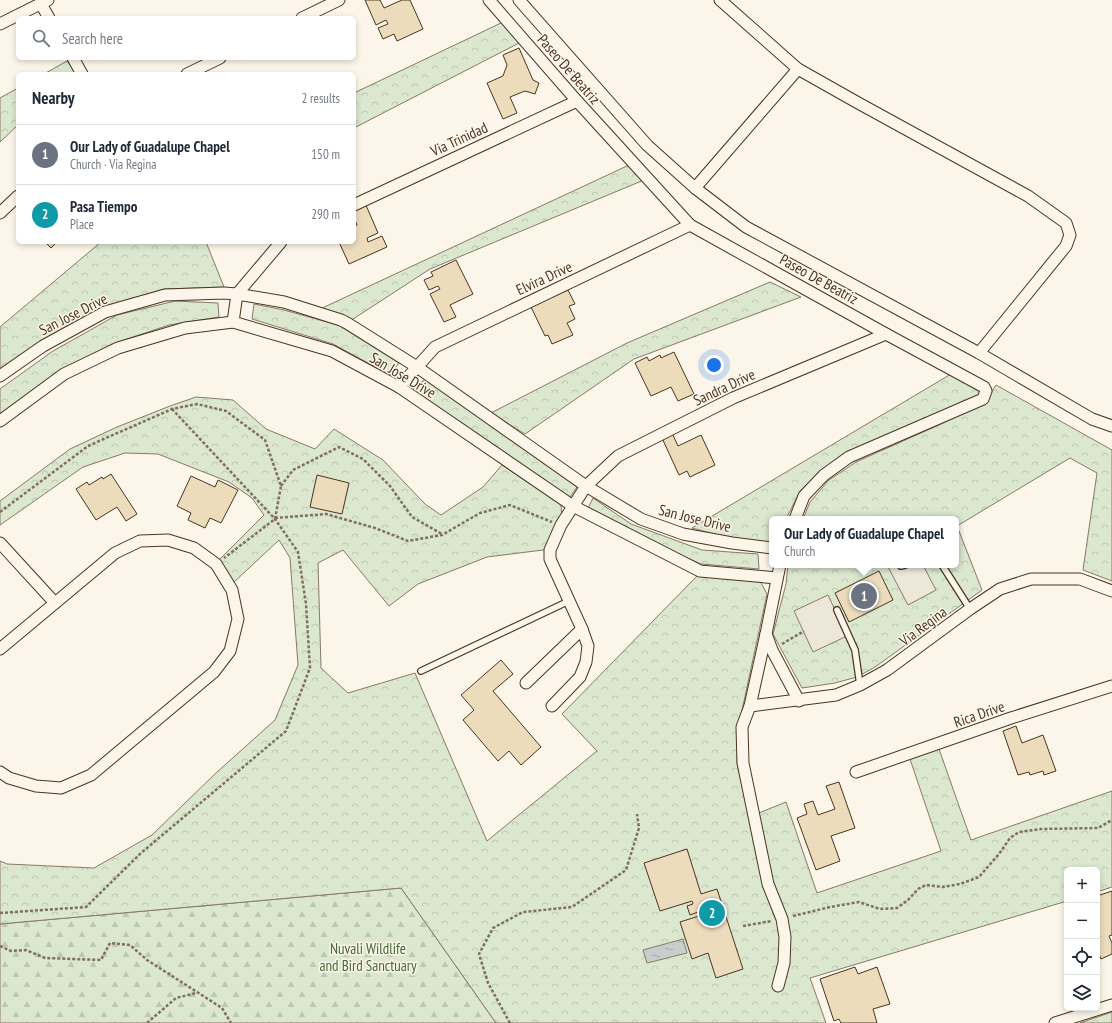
<!DOCTYPE html>
<meta charset="utf-8">
<style>
:root{--surface:#fff;--page:#f6f6f7;--text:#1f2937;--muted:#747a83;--line:#e0e1e3;--accent:#111827}
body{margin:0;font-family:"PT Sans Narrow",sans-serif;background:var(--page);color:var(--text)}
.controls{position:absolute;right:12px;bottom:12px;display:grid;overflow:hidden;border-radius:6px;box-shadow:0 2px 6px #0003}
.controls button{width:36px;height:36px;display:grid;place-items:center;padding:0;border:0;border-bottom:1px solid var(--line);background:var(--surface);color:var(--text);font:20px sans-serif}
.you{position:absolute;left:714px;top:365px;width:14px;height:14px;margin:-10px;border:3px solid #fff;border-radius:50%;background:#1a73e8;box-shadow:0 0 0 6px #1a73e833}
.badge{display:grid;place-items:center;width:26px;height:26px;border-radius:50%;background:var(--accent);color:#fff;font-size:13px;font-weight:700}
.pin{position:absolute;translate:-50% -50%;border:2px solid #fff;box-shadow:0 1px 4px #0006}
.popup{position:absolute;left:769px;top:516px;width:190px;height:52px;box-sizing:border-box;display:grid;place-content:center;border-radius:6px;background:var(--surface);filter:drop-shadow(0 1px 3px #0005);font-size:13px;white-space:nowrap;color:var(--muted)}
.popup b{font-size:15px;color:var(--text)}
.popup::after{content:'';position:absolute;left:50%;top:100%;margin-left:-8px;border:8px solid transparent;border-top-color:var(--surface)}
.list{margin:0;padding:0;list-style:none}
h2{display:flex;justify-content:space-between;align-items:center;height:52px;margin:0;padding:0 16px;font-size:17px}
h2 small{font-size:13px;font-weight:400;color:var(--muted)}
.list li{display:grid;grid-template-columns:26px 1fr auto;gap:12px;align-items:center;box-sizing:border-box;height:60px;padding:0 16px;border-top:1px solid var(--line)}
.list b{display:block;font-size:15px;white-space:nowrap}
.list p{margin:0;font-size:13px;white-space:nowrap;color:var(--muted)}
.list em{font-size:13px;font-style:normal;color:var(--muted)}
.icon{flex:none;width:22px;height:22px;fill:none;stroke:currentColor;stroke-width:2;stroke-linecap:round;stroke-linejoin:round}
.map{position:relative;flex:none;width:1112px;height:1023px;overflow:hidden}
.search{position:absolute;background:var(--surface);box-shadow:0 2px 6px #0003;left:16px;top:16px;width:340px;height:44px;display:flex;align-items:center;gap:10px;box-sizing:border-box;padding:0 14px;border-radius:6px;color:var(--muted);font-size:15px}
.panel{position:absolute;background:var(--surface);box-shadow:0 2px 6px #0003;left:16px;top:72px;width:340px;height:172px;border-radius:6px}
.map>svg:first-child{display:block}
</style>
<div class="map">
<svg width="1112" height="1023" viewBox="0 0 1112 1023">
<defs>
<pattern id="forest-firs" width="22" height="20" patternUnits="userSpaceOnUse"><rect width="22" height="20" fill="#dce7d0"/><path d="M5 1l3.5 6h-7zM16 11l3.5 6h-7z" fill="#bec7b2"/></pattern>
<pattern id="park-crowns" width="20" height="18" patternUnits="userSpaceOnUse"><rect width="20" height="18" fill="#dce7d0"/><path d="M2 6a3 3 0 1 1 6 0M12 15a3 3 0 1 1 6 0" fill="none" stroke="#bec7b2"/></pattern>
<pattern id="water-ripples" width="26" height="14" patternUnits="userSpaceOnUse"><rect width="26" height="14" fill="#c9cecd"/><path d="M2 4q2-2 4 0t4 0M15 11q2-2 4 0t4 0" fill="none" stroke="#a5a8a6"/></pattern>
</defs>
<rect width="100%" height="100%" fill="#fbf6e9"/>
<polygon fill="url(#forest-firs)" stroke="#887966" points="401,888 496,1023 0,1023 0,924"/>
<g fill="url(#park-crowns)" stroke="#887966">
<polygon points="501,23 521,42 354,128 354,93"/>
<polygon points="67,61 76,73 75,74 44,74"/>
<polygon points="18,88 18,125 0,142 0,98"/>
<polygon points="629,165 644,180 430,269 350,321 318,310"/>
<polygon points="101,242 206,242 224,287 164,289 103,307 41,341 0,370 0,327"/>
<polygon points="770,282 801,297 634,359 525,434 491,413 627,343"/>
<polygon points="175,301 218,303 219,317 169,325 112,344 59,371 0,417 0,389 53,351 117,315"/>
<polygon points="254,304 284,310 338,325 399,363 390,375 333,344 252,319"/>
<polygon points="951,374 974,386 980,392 977,398 851,451 821,470 800,491 786,519 772,519 772,543 736,540 692,528"/>
<polygon points="425,379 577,487 570,497 412,390"/>
<polygon points="996,385 1112,450 1112,581 1083,570 1097,473 1070,458 957,526 982,590 875,667 857,677 835,683 802,688 773,634 786,584 788,565 956,565 956,519 803,519 810,502 829,480 856,462 941,424 986,401"/>
<polygon points="196,397 233,400 266,429 315,449 334,429 383,460 425,504 441,515 483,487 502,465 561,505 562,520 551,549 487,557 418,584 389,606 343,550 318,563 321,668 348,693 415,673 487,841 597,751 562,714 700,573 759,579 767,594 738,729 737,763 749,817 786,802 817,893 941,851 910,759 939,749 971,840 1112,791 1112,887 1097,892 1097,870 1067,870 1067,901 810,978 826,1023 496,1023 401,888 0,924 0,861 7,864 94,868 152,835 216,773 275,720 298,665 290,558 279,540 233,583 217,562 264,515 252,498 229,482 158,454 125,453 83,467 0,525 0,501 70,449 117,427 170,406"/>
<polygon points="593,498 631,524 702,550 758,554 759,569 701,564 627,531 588,508"/>
<polygon points="1112,1012 1112,1023 1080,1023"/>
</g>
<g fill="#ede7d9" stroke="#887966">
<polygon points="887,565 923,565 936,590 908,605"/>
<polygon points="828,595 847,636 813,652 794,611"/>
</g>
<polygon fill="url(#water-ripples)" stroke="#887966" points="683,939 687,953 647,963 643,950"/>
<g fill="#ecdcbc" stroke="#4a3520">
<polygon points="365,0 380,0 384,8 402,0 410,0 423,29 397,41 394,34 383,39 378,28 388,24 386,20 376,25"/>
<polygon points="519,48 533,80 539,83 535,94 525,91 510,97 517,113 503,119 487,83 503,76 507,65 503,55"/>
<polygon points="365,203 378,233 367,238 368,242 382,236 387,247 349,264 339,242 354,242 354,226 357,225 354,218 354,208"/>
<polygon points="45,242 57,242 51,248"/>
<polygon points="456,260 473,294 450,305 456,317 444,322 430,294 440,289 438,286 429,290 424,280 433,276 431,272"/>
<polygon points="568,290 575,304 569,306 575,319 567,323 573,335 552,344 548,335 545,336 531,307"/>
<polygon points="674,352 694,394 678,401 671,387 651,396 635,363 647,357 649,361 660,355 661,358"/>
<polygon points="672,433 678,446 701,435 715,465 690,477 687,471 679,475 662,438"/>
<polygon points="111,474 137,514 126,521 117,507 96,520 76,489 87,482 89,485 102,477 103,479"/>
<polygon points="317,475 349,483 342,514 310,507"/>
<polygon points="191,476 215,487 218,480 238,490 221,523 210,518 205,528 188,520 191,513 177,506"/>
<polygon points="879,571 893,600 849,622 835,593"/>
<polygon points="501,660 513,674 493,691 541,747 521,765 509,751 498,761 463,720 474,710 461,695"/>
<polygon points="1016,726 1022,743 1043,735 1056,771 1044,775 1043,771 1030,775 1029,772 1018,775 1003,731"/>
<polygon points="839,782 855,828 831,836 840,861 816,870 797,818 807,814 804,804 813,801 818,815 835,809 826,786"/>
<polygon points="687,849 701,894 717,889 743,969 716,978 708,953 692,959 680,922 699,916 698,912 690,915 687,906 693,904 692,901 660,911 644,863"/>
<polygon points="1112,891 1112,935 1109,936 1112,943 1112,954 1101,959 1097,949 1097,939 1100,937 1097,929 1097,896"/>
<polygon points="855,967 858,974 877,967 890,1004 873,1009 877,1023 841,1023 839,1019 834,1021 820,979"/>
</g>
<g fill="none" stroke-linecap="round" stroke-linejoin="round">
<g stroke="#4a3520" stroke-width="8">
<g id="lane">
<polyline points="942,565 970,609"/>
<polyline points="901,566 905,565"/>
<polyline points="837,610 855,650 860,685"/>
<polyline points="421,671 569,601"/>
</g>
</g>
<g stroke="#4a3520" stroke-width="13">
<g id="street">
<polyline points="489,0 577,101 690,225 886,334 984,387 986,391 983,399 849,457 824,475 804,496 795,519"/>
<polyline points="519,0 647,145 695,188 746,227 979,353 1092,419 1112,426"/>
<polyline points="720,0 798,69 860,104 1028,196 1066,223 1070,235 1066,246 979,353"/>
<polyline points="41,4 49,18"/>
<polyline points="302,18 339,0"/>
<polyline points="0,24 48,0"/>
<polyline points="73,58 82,74"/>
<polyline points="187,74 220,58"/>
<polyline points="695,188 798,69"/>
<polyline points="354,205 577,101"/>
<polyline points="0,213 18,196"/>
<polyline points="233,322 237,294 281,242"/>
<polyline points="0,376 43,346 105,312 165,295 224,293 237,294 284,302 341,320 347,323 417,367 586,486 641,519 683,534 732,543 772,548"/>
<polyline points="399,387 435,347 690,225"/>
<polyline points="0,421 64,374 118,348 185,328 233,322 332,351 399,387 573,506 700,571 777,578"/>
<polyline points="0,543 55,603"/>
<polyline points="766,634 772,650 799,701"/>
<polyline points="0,649 115,553 140,541 168,540 194,548 216,564 232,590 238,619 230,651 214,672 91,775 61,788 36,786 9,778 0,772"/>
<polyline points="526,683 582,629"/>
<polyline points="552,706 580,677 586,662 588,646 582,629 550,559 550,550 561,525 586,486 618,456 733,398 886,334"/>
<polyline points="750,706 836,695 860,685 887,670 970,609 1000,589 1031,579 1080,579 1112,591"/>
<polyline points="856,772 1011,718 1112,686"/>
<polyline points="778,986 784,963 785,937 782,919 768,884 743,763 742,727 750,706 766,634 780,565"/>
<polyline points="1055,1023 1112,1005"/>
</g>
</g>
<g stroke="#7f6f5c" stroke-width="2.5" stroke-dasharray="3 2" stroke-linecap="butt">
<polyline points="281,486 293,470 339,447 363,459 390,486 412,517 442,534"/>
<polyline points="0,512 88,446 172,409 197,404 226,411 265,440 281,486 275,519 224,558"/>
<polyline points="275,518 326,514 375,528 408,541 442,535 480,513 510,505 552,522"/>
<polyline points="782,644 804,631"/>
<polyline points="0,913 86,907 141,853 286,731 310,668 306,604 298,552 275,519 172,409"/>
<polyline points="793,916 830,907 859,902 880,909 897,908 908,900 918,889 926,885 943,887 960,884 979,877 999,854 1010,838 1019,832 1041,829 1098,828 1112,820"/>
<polyline points="743,926 772,921"/>
<polyline points="0,946 11,951 26,950 45,958 101,960 110,943 130,945 147,960 222,1008 231,1023"/>
<polyline points="147,1023 176,998 196,993"/>
<polyline points="510,1023 488,983 479,954 493,928 523,912 572,907 626,870 639,828 637,814"/>
</g>
<use href="#lane" stroke="#fbf6e9" stroke-width="5.5"/>
<use href="#street" stroke="#fbf6e9" stroke-width="11"/>
</g>
<g text-anchor="middle" dominant-baseline="central" stroke-width="3" stroke-linejoin="round" paint-order="stroke">
<g font-size="15" fill="#4a3520" stroke="#fbf6e9">
<text transform="translate(569 69) rotate(49)">Paseo De Beatriz</text>
<text transform="translate(459 139) rotate(-25)">Via Trinidad</text>
<text transform="translate(544 278) rotate(-25)">Elvira Drive</text>
<text transform="translate(819 279) rotate(29)">Paseo De Beatriz</text>
<text transform="translate(73 314) rotate(-27)">San Jose Drive</text>
<text transform="translate(403 375) rotate(31)">San Jose Drive</text>
<text transform="translate(724 387) rotate(-25)">Sandra Drive</text>
<text transform="translate(695 518) rotate(14)">San Jose Drive</text>
<text transform="translate(923 626) rotate(-37)">Via Regina</text>
<text transform="translate(979 714) rotate(-19)">Rica Drive</text>
</g>
<g font-size="15" fill="#436837" stroke="#fbf6e9">
<text x="368" y="948">Nuvali Wildlife<tspan x="368" dy="17">and Bird Sanctuary</tspan></text>
</g>
</g>
</svg>
<div class="controls">
<button>+</button>
<button>−</button>
<button><svg class="icon" aria-label="locate" viewBox="0 0 24 24"><circle cx="12" cy="12" r="6"/><path d="M12 2v4M12 18v4M2 12h4M18 12h4"/></svg></button>
<button><svg class="icon" aria-label="layers" viewBox="0 0 24 24"><path d="M12 4l9 5-9 5-9-5zM3 14l9 5 9-5"/></svg></button>
</div>
<div class="you"></div>
<div class="pin badge" style="left:864px;top:596px;background:#6b7280">1</div>
<div class="popup"><b>Our Lady of Guadalupe Chapel</b>Church</div>
<div class="pin badge" style="left:712px;top:913px;background:#0f9aa8">2</div>
<div class="search"><svg class="icon" aria-label="search" viewBox="0 0 24 24"><circle cx="10" cy="10" r="6"/><path d="M15 15l6 6"/></svg>Search here</div>
<section class="panel">
<h2>Nearby<small>2 results</small></h2>
<ul class="list">
<li><span class="badge" style="background:#6b7280">1</span><div><b>Our Lady of Guadalupe Chapel</b><p>Church · Via Regina</p></div><em>150 m</em></li>
<li><span class="badge" style="background:#0f9aa8">2</span><div><b>Pasa Tiempo</b><p>Place</p></div><em>290 m</em></li>
</ul>
</section>
</div>
